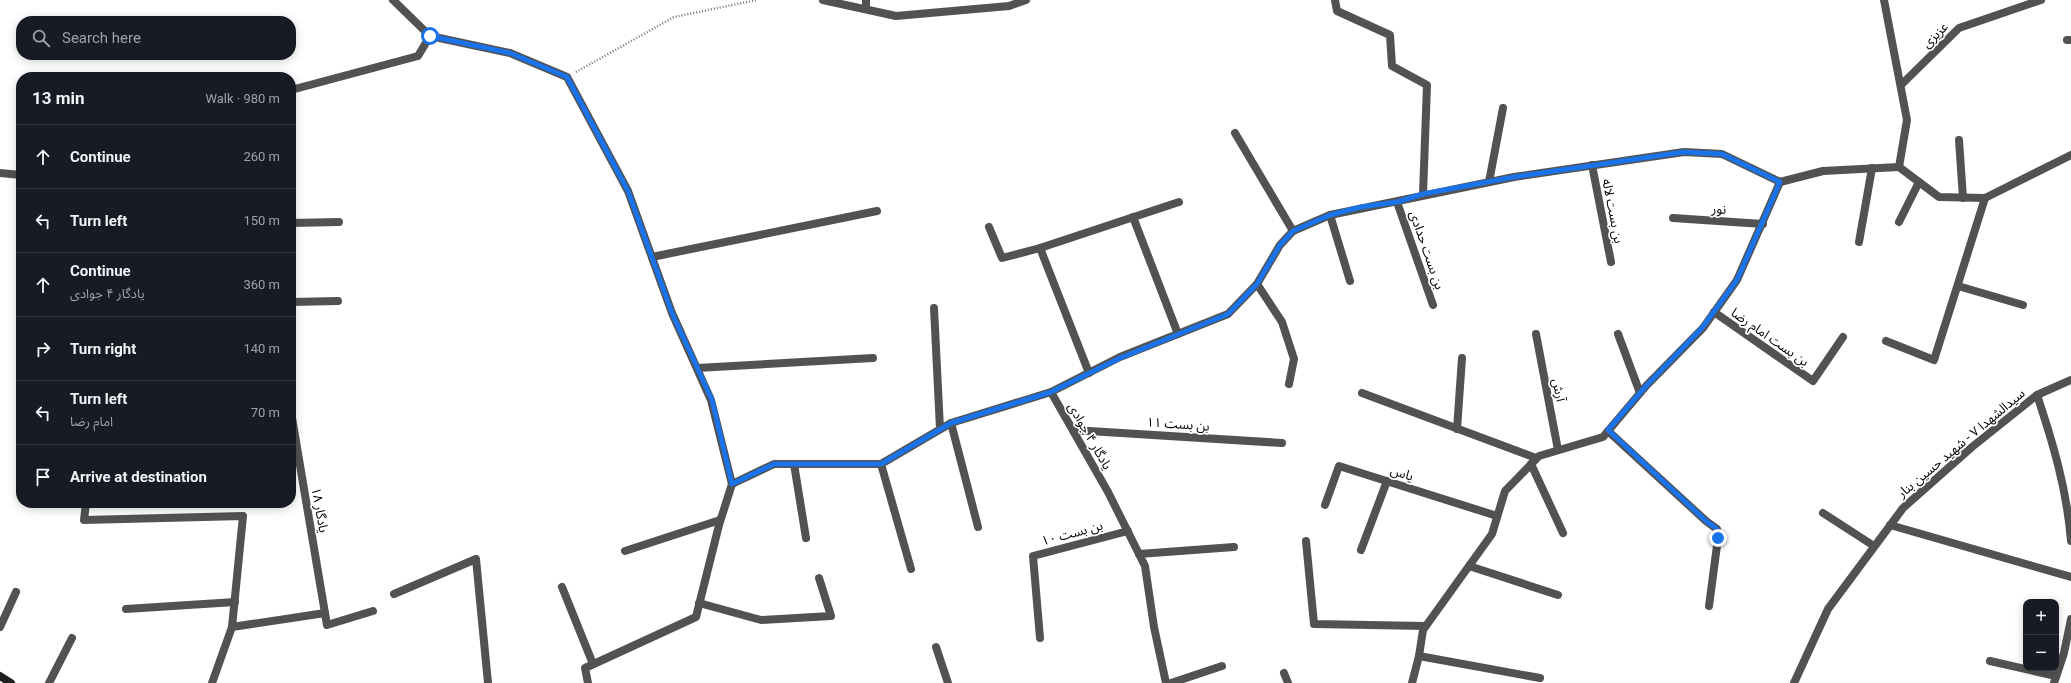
<!DOCTYPE html>
<meta charset="utf-8">
<style>
:root{--surface:#171b24;--page:#242831;--text:#f1f3f6;--muted:#9ea1a6;--line:#363941}
body{margin:0;font-family:Roboto,"Noto Sans Arabic",sans-serif;background:var(--page);color:var(--text)}
.controls{position:absolute;right:12px;bottom:12px;display:grid;overflow:hidden;border-radius:8px;box-shadow:0 2px 10px #0003}
.controls button{width:36px;height:36px;display:grid;place-items:center;padding:0;border:0;border-bottom:1px solid var(--line);background:var(--surface);color:var(--text);font:20px sans-serif}
.stop{position:absolute;width:12px;height:12px;margin:-9px;border:3px solid #1a73e8;border-radius:50%;background:#fff}
.stop.end{background:#1a73e8;border-color:#fff;box-shadow:0 1px 4px #0008}
.list{margin:0;padding:0;list-style:none}
h2{display:flex;justify-content:space-between;align-items:center;height:52px;margin:0;padding:0 16px;font-size:17px}
h2 small{font-size:13px;font-weight:400;color:var(--muted)}
.list li{display:grid;grid-template-columns:26px 1fr auto;gap:12px;align-items:center;box-sizing:border-box;height:64px;padding:0 16px;border-top:1px solid var(--line)}
.list b{display:block;font-size:15px;white-space:nowrap}
.list p{margin:0;font-size:13px;white-space:nowrap;color:var(--muted)}
.list em{font-size:13px;font-style:normal;color:var(--muted)}
.icon{flex:none;width:22px;height:22px;fill:none;stroke:currentColor;stroke-width:2;stroke-linecap:round;stroke-linejoin:round}
.map{position:relative;flex:none;width:2071px;height:683px;overflow:hidden}
.search{position:absolute;background:var(--surface);box-shadow:0 2px 10px #0003;left:16px;top:16px;width:280px;height:44px;display:flex;align-items:center;gap:10px;box-sizing:border-box;padding:0 14px;border-radius:16px;color:var(--muted);font-size:15px}
.panel{position:absolute;background:var(--surface);box-shadow:0 2px 10px #0003;left:16px;top:72px;width:280px;height:436px;border-radius:16px}
.map>svg:first-child{display:block}
</style>
<div class="map">
<svg width="2071" height="683" viewBox="0 0 2071 683">
<rect width="100%" height="100%" fill="#fff"/>
<g fill="none" stroke-linecap="round" stroke-linejoin="round">
<polyline stroke="#747474" stroke-width="2.5" stroke-dasharray="1 2" stroke-linecap="butt" points="576,72 674,17 757,0"/>
<g stroke="#525252" stroke-width="8">
<polyline points="393,0 430,36 510,53 567,77 628,191 672,313 711,400 732,484"/>
<polyline points="823,0 896,16 1009,6 1026,0"/>
<polyline points="866,0 866,9"/>
<polyline points="1335,0 1337,11 1390,35 1392,66 1427,85 1423,194"/>
<polyline points="2067,40 2071,40"/>
<polyline points="1901,85 1959,28 2041,0"/>
<polyline points="291,90 418,56 430,36"/>
<polyline points="1235,133 1293,231"/>
<polyline points="1959,140 1963,198"/>
<polyline points="1592,165 1611,262"/>
<polyline points="1899,167 1939,197 1985,198 2071,155"/>
<polyline points="0,173 21,175"/>
<polyline points="1489,182 1503,108"/>
<polyline points="1780,182 1823,171 1899,167 1907,120 1884,0"/>
<polyline points="1397,202 1433,305"/>
<polyline points="1330,215 1350,281"/>
<polyline points="1133,217 1178,334"/>
<polyline points="1673,218 1763,224"/>
<polyline points="1899,222 1919,182"/>
<polyline points="291,223 339,222"/>
<polyline points="989,227 1002,258 1040,248 1179,202"/>
<polyline points="1859,242 1872,168"/>
<polyline points="1040,248 1089,373"/>
<polyline points="652,257 877,211"/>
<polyline points="1257,284 1282,322 1294,359 1289,384"/>
<polyline points="1958,286 2023,305"/>
<polyline points="291,302 338,301"/>
<polyline points="934,308 940,429"/>
<polyline points="1714,312 1813,381 1843,337"/>
<polyline points="1536,334 1558,450"/>
<polyline points="1618,334 1640,393"/>
<polyline points="1886,341 1934,360 1985,198"/>
<polyline points="697,368 873,358"/>
<polyline points="1362,393 1536,458"/>
<path d="M2037,395c16,48 30,95 34,146"/>
<polyline points="291,412 327,625 373,611"/>
<polyline points="951,423 978,527"/>
<polyline points="1457,429 1462,358"/>
<polyline points="1073,430 1282,443"/>
<polyline points="1608,431 1706,521 1717,529 1718,538 1709,606"/>
<polyline points="794,464 806,538"/>
<polyline points="881,464 911,569"/>
<polyline points="1531,464 1563,533"/>
<polyline points="86,503 84,520 243,516 232,627 212,683"/>
<polyline points="1325,505 1339,466 1497,516"/>
<polyline points="1823,513 1874,546"/>
<polyline points="1890,525 2071,577"/>
<polyline points="1306,541 1314,624 1425,626"/>
<polyline points="1361,550 1387,481"/>
<polyline points="625,551 720,520"/>
<polyline points="1139,554 1234,547"/>
<polyline points="1469,566 1558,595"/>
<polyline points="562,587 593,664"/>
<polyline points="394,594 476,559 488,683"/>
<polyline points="699,603 761,620 831,616 819,578"/>
<polyline points="126,609 235,602"/>
<polyline points="0,627 16,592"/>
<polyline points="232,627 325,613"/>
<polyline points="1040,638 1033,556 1128,531"/>
<polyline points="936,647 948,683"/>
<polyline points="1990,661 2056,676"/>
<polyline points="1284,673 1288,683"/>
<polyline points="1540,678 1419,656 1423,630 1492,534 1505,491 1539,456 1603,437 1646,386 1703,328 1737,280 1780,182"/>
<polyline points="49,683 72,638"/>
<polyline points="588,683 585,668 696,617 719,525 732,484 774,464 881,464 951,423 1051,392"/>
<polyline points="1166,683 1154,627 1145,566 1108,492 1051,392 1120,357 1228,314 1257,284 1280,245 1293,231 1330,215 1514,177 1684,152 1722,154 1780,182"/>
<polyline points="1171,683 1222,666"/>
<polyline points="1412,683 1419,656"/>
<polyline points="1794,683 1828,609 1903,508 1972,447 2037,395 2071,380"/>
<polyline points="2054,683 2064,653 2071,619"/>
</g>
<polyline stroke="#1f1f1f" stroke-width="8" points="0,676 11,683"/>
</g>
<g fill="none" stroke-linecap="round" stroke-linejoin="round">
<polyline stroke="#1a73e8" stroke-width="5" points="430,36 510,53 567,77 628,191 672,313 712,400 732,484 774,464 881,464 951,423 1051,392 1120,358 1228,314 1257,284 1280,245 1293,231 1330,215 1361,207 1397,202 1423,194 1514,177 1684,152 1722,154 1780,182 1737,280 1702,328 1646,386 1608,430 1706,521 1717,529 1718,538"/>
</g>
<g text-anchor="middle" dominant-baseline="central" stroke-width="3.5" stroke-linejoin="round" paint-order="stroke">
<g font-size="13" fill="#000" stroke="#fff">
<text transform="translate(1935 35) rotate(-44)">عزیزی</text>
<text transform="translate(1719 209) rotate(3)">نور</text>
<text transform="translate(1613 211) rotate(79)">بن بست لاله</text>
<text transform="translate(1427 250) rotate(71)">بن بست حدادی</text>
<text transform="translate(1770 337) rotate(35)">بن بست امام رضا</text>
<text transform="translate(1559 390) rotate(79)">آرش</text>
<text transform="translate(1178 424) rotate(4)">بن بست ۱۱</text>
<text transform="translate(1090 436) rotate(60)">یادگار ۴ جوادی</text>
<text transform="translate(1961 443) rotate(-40)">سیدالشهدا ۷ - شهید حسین بنار</text>
<text transform="translate(1402 473) rotate(18)">یاس</text>
<text transform="translate(320 510) rotate(80)">یادگار ۱۸</text>
<text transform="translate(1072 533) rotate(-15)">بن بست ۱۰</text>
</g>
</g>
</svg>
<div class="controls">
<button>+</button>
<button>−</button>
</div>
<div class="stop" style="left:430px;top:36px"></div>
<div class="stop end" style="left:1718px;top:538px"></div>
<div class="search"><svg class="icon" aria-label="search" viewBox="0 0 24 24"><circle cx="10" cy="10" r="6"/><path d="M15 15l6 6"/></svg>Search here</div>
<section class="panel">
<h2>13 min<small>Walk · 980 m</small></h2>
<ul class="list">
<li><svg class="icon" aria-label="ahead" viewBox="0 0 24 24"><path d="M12 20V5M6 11l6-6 6 6"/></svg><div><b>Continue</b></div><em>260 m</em></li>
<li><svg class="icon" aria-label="left" viewBox="0 0 24 24"><path d="M17 20v-9H6M10 6l-5 5 5 5"/></svg><div><b>Turn left</b></div><em>150 m</em></li>
<li><svg class="icon" aria-label="ahead" viewBox="0 0 24 24"><path d="M12 20V5M6 11l6-6 6 6"/></svg><div><b>Continue</b><p>یادگار ۴ جوادی</p></div><em>360 m</em></li>
<li><svg class="icon" aria-label="right" viewBox="0 0 24 24"><path d="M7 20v-9h11M14 6l5 5-5 5"/></svg><div><b>Turn right</b></div><em>140 m</em></li>
<li><svg class="icon" aria-label="left" viewBox="0 0 24 24"><path d="M17 20v-9H6M10 6l-5 5 5 5"/></svg><div><b>Turn left</b><p>امام رضا</p></div><em>70 m</em></li>
<li><svg class="icon" aria-label="arrive" viewBox="0 0 24 24"><path d="M6 21V4h12l-3 4 3 4H6"/></svg><div><b>Arrive at destination</b></div></li>
</ul>
</section>
</div>
